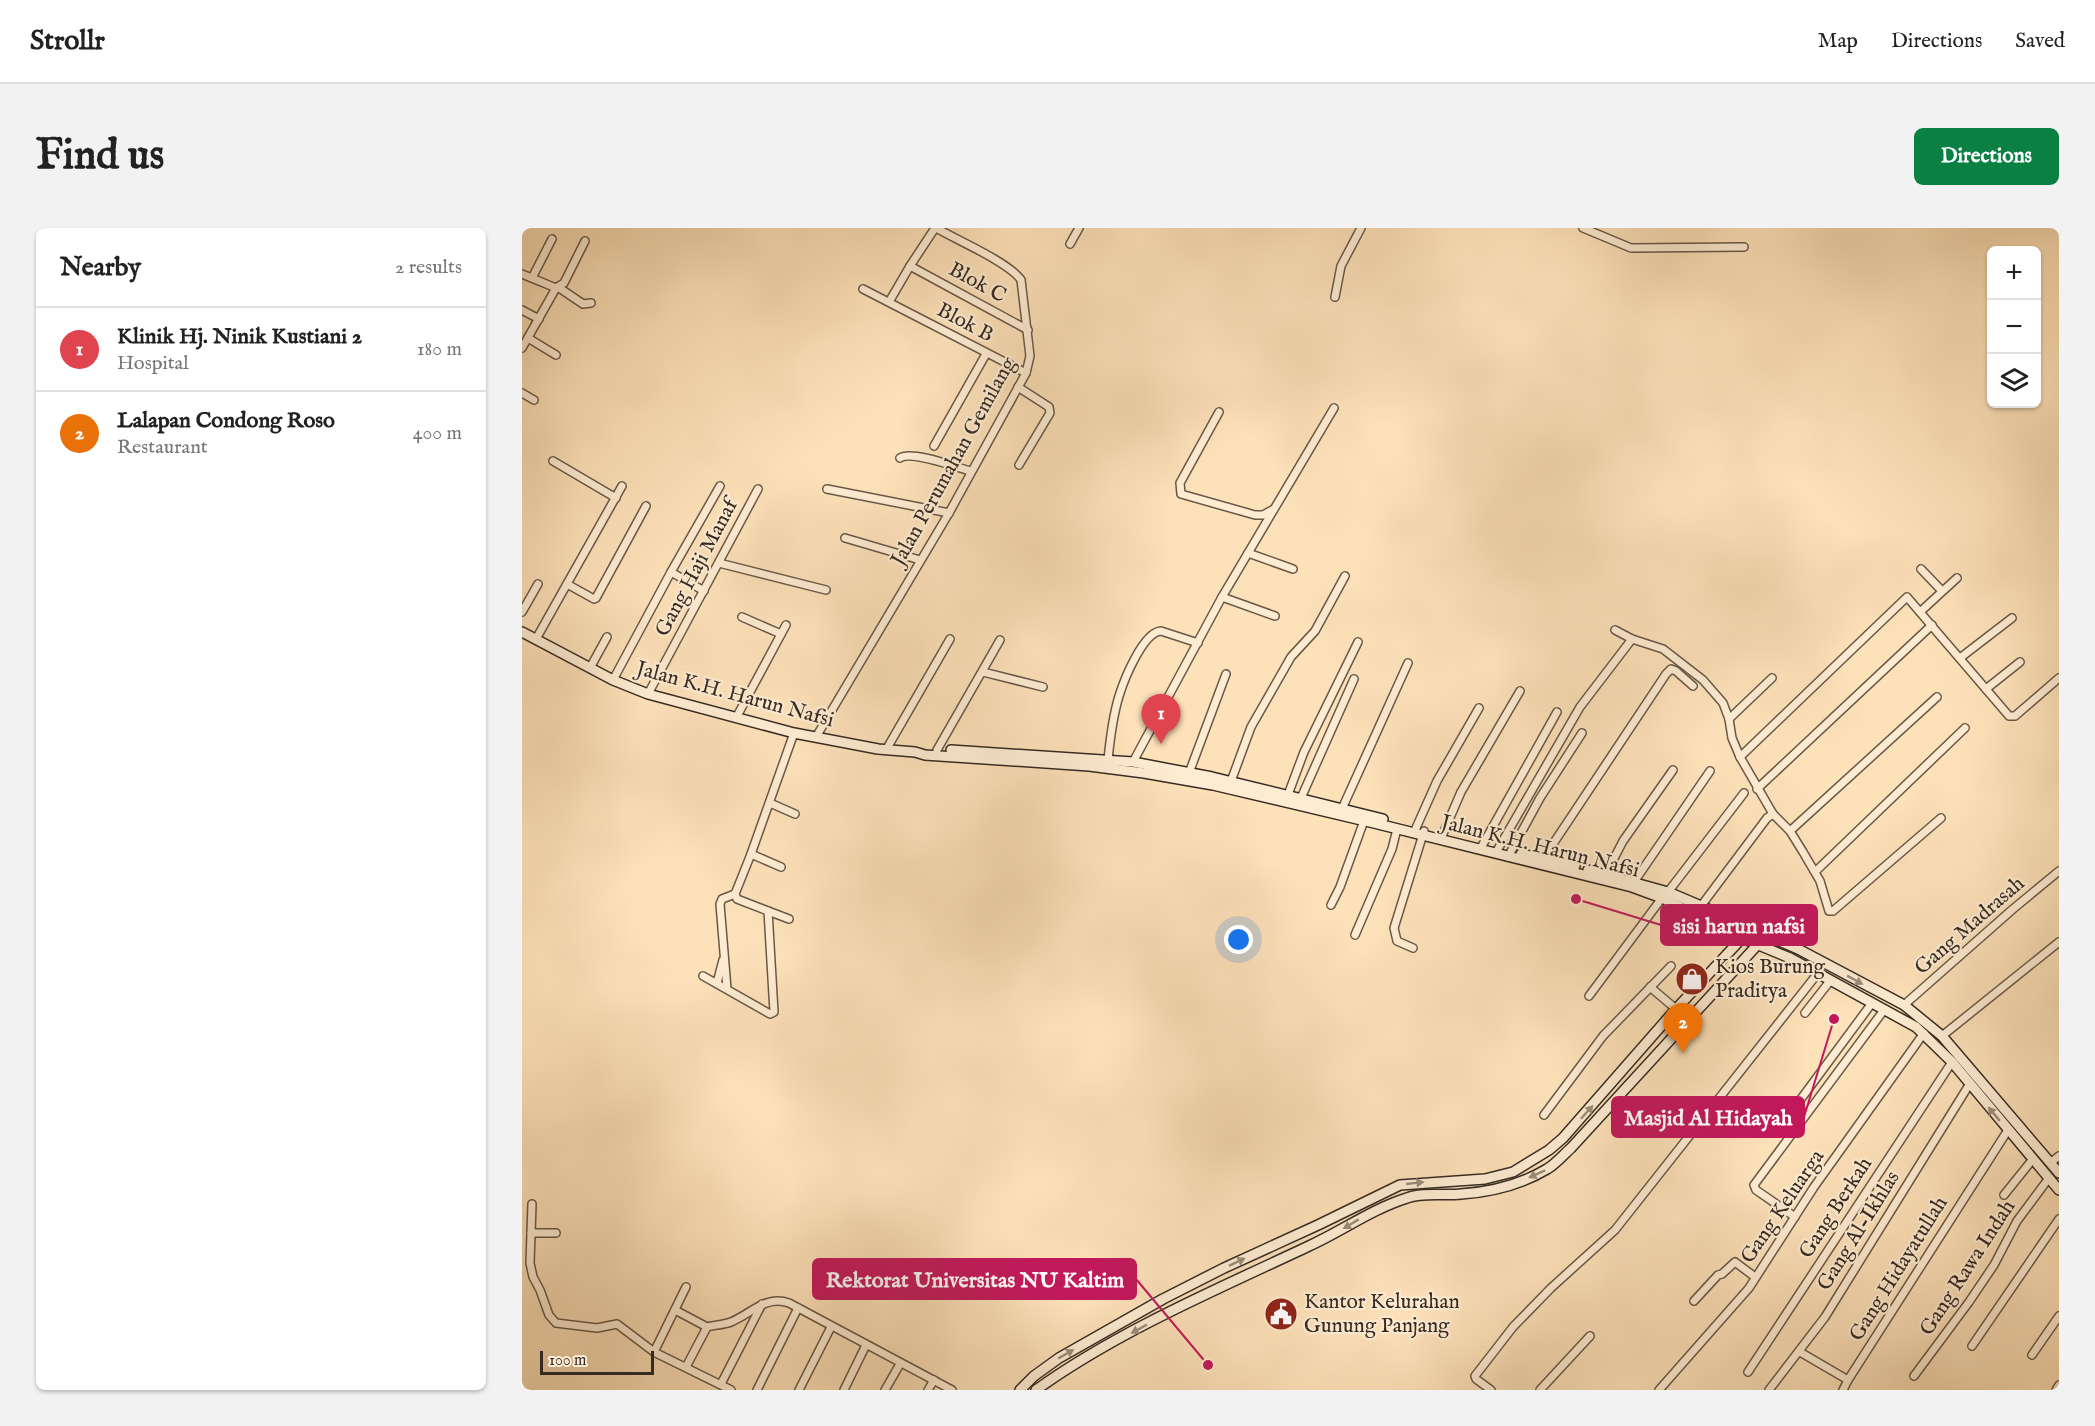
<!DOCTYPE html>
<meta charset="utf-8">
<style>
:root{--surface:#fff;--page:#f2f2f2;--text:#222;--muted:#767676;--line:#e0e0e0;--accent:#0b8043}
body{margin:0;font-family:"IM FELL English",serif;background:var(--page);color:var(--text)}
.controls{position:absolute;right:18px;top:18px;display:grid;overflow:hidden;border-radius:9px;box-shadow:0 2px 4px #0004}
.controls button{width:54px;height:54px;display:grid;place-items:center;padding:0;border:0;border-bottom:2px solid var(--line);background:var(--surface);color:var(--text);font:30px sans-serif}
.scale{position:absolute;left:18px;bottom:15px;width:114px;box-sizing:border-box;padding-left:6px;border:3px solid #362b23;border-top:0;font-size:16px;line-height:21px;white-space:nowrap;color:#362b23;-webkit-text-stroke:4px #feecd2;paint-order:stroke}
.you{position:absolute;left:717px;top:712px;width:21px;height:21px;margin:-15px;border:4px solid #fff;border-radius:50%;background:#1a73e8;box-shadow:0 0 0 9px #1a73e833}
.badge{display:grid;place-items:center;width:39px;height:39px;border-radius:50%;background:var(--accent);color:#fff;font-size:20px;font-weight:700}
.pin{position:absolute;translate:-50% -50px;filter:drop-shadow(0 2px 3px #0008)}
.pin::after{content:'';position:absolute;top:32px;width:21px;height:18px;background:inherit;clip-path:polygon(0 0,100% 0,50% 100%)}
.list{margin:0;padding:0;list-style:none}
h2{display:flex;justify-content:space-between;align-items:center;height:78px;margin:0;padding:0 24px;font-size:26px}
h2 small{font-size:20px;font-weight:400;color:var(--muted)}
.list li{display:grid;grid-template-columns:39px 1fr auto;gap:18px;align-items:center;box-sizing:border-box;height:84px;padding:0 24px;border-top:2px solid var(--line)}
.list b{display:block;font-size:22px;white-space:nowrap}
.list p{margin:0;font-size:20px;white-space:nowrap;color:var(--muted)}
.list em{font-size:20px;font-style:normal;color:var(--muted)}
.icon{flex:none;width:33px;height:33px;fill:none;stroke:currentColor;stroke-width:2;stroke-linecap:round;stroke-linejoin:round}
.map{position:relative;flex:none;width:1537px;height:1162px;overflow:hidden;border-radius:9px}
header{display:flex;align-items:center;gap:36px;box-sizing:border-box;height:84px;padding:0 30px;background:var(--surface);border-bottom:2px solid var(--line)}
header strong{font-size:28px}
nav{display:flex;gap:33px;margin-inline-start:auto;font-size:21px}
.intro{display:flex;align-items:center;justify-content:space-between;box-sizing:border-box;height:144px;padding:0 36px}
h1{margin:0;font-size:42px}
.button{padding:15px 27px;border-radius:9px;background:var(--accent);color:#fff;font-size:21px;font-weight:700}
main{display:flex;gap:36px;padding:0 36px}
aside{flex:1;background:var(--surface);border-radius:9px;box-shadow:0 2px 4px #0004}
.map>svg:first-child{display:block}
</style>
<header>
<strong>Strollr</strong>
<nav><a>Map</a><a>Directions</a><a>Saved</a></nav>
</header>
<div class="intro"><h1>Find us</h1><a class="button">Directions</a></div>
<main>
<aside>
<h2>Nearby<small>2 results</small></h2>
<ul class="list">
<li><span class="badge" style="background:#e0444e">1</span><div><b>Klinik Hj. Ninik Kustiani 2</b><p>Hospital</p></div><em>180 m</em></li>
<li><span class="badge" style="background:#e8710a">2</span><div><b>Lalapan Condong Roso</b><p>Restaurant</p></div><em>400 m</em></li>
</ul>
</aside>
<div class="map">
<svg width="1537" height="1162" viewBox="0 0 1537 1162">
<rect width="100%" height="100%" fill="#fde1b9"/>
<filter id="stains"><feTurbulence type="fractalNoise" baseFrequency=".00333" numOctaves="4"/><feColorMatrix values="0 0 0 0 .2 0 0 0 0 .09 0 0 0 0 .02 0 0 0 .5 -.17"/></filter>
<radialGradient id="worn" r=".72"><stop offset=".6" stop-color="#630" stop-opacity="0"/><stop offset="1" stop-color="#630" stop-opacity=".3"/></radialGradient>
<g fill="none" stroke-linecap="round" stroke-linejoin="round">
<g stroke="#685848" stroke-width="10">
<g id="street">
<polyline points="1061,0 1109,20 1222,19"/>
<polyline points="548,16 557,0"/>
<polyline points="388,38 506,102"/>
<polyline points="0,46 34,60"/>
<polyline points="10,50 30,11"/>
<polyline points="36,59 61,76 69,75"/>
<polyline points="341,61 504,145"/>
<polyline points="813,69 819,38 839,0"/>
<polyline points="367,74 388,38 413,0"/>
<polyline points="0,82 17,91"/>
<polyline points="6,110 34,127"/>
<polyline points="0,120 34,60 42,55 63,13"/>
<polyline points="496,159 527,179 528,185 497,237"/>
<polyline points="0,165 12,172"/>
<polyline points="697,184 658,255 659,266 733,287 741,287 750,282"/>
<polyline points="412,218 464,126"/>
<path d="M378,230c11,-8 56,9 70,13"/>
<polyline points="31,233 94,270"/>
<polyline points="305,261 427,285"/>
<polyline points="323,310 398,332"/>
<polyline points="726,325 771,341"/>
<polyline points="197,335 304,362"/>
<polyline points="1399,341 1420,363"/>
<polyline points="149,344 182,363"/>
<polyline points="45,356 72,371 74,370 124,278"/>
<polyline points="700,369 753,388"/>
<polyline points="0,384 16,356"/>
<polyline points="1398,384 1435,350"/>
<polyline points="220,389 259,406"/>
<polyline points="1093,402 1110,411 1141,421 1181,452 1201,475 1207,491 1210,510 1218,529 1251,586 1268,603 1281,624 1298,653 1307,683 1311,683 1419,590"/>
<polyline points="14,411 100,258"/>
<polyline points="1438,430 1490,390"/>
<polyline points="68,440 85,409"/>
<polyline points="461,444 521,459"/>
<polyline points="91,452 149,344 198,258"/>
<polyline points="1464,461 1498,434"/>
<polyline points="126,466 236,261"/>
<polyline points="214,490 264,397"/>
<polyline points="1207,491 1250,450"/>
<path d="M294,509l133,-224 77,-140 4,-17 -9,-76c-11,-17 -66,-41 -85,-52"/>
<polyline points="364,522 428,411"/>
<polyline points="415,522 478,412"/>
<polyline points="1218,529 1385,369 1487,488 1493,488 1537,450"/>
<path d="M586,532c2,-21 5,-44 11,-64 5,-16 24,-64 42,-65l37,12"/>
<polyline points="611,534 700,369 812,180"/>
<polyline points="667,545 704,446"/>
<polyline points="708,556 729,499 769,429 793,403 823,348"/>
<polyline points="1235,561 1410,397"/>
<polyline points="779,570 832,451"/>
<polyline points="764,572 782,524 836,414"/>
<polyline points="248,575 273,586"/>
<polyline points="819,583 886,435"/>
<polyline points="894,600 915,553 957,480"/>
<polyline points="1268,603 1415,469"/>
<polyline points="920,608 939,564 998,463"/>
<polyline points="960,618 1035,484"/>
<polyline points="976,621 1058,479 1110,411"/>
<polyline points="229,626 259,639"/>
<polyline points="986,629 1018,570 1060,505"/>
<polyline points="1021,631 1144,446 1149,441 1154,443 1171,458"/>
<polyline points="1292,642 1295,642 1443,500"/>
<polyline points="1084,646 1101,613 1151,542"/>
<polyline points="1112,654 1188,543"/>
<polyline points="1146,664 1222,565"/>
<polyline points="809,677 818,659 843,590"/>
<polyline points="1176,682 1245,590 1251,586"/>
<polyline points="246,683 267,691"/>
<polyline points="833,707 870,621 875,601"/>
<polyline points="891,720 875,713 872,700 902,603"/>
<polyline points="181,748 248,786 252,784 246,683 215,671 213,666 229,626 272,505"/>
<polyline points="195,755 201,732"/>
<polyline points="1128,759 1154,781"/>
<polyline points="205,761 198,676 200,671 213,666"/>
<polyline points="1067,768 1140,670"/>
<polyline points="1382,777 1491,681 1537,643"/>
<polyline points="1283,785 1308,753"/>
<polyline points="1420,808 1537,714"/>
<polyline points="1273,879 1350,775"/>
<polyline points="1022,887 1081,808 1149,738"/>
<polyline points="1528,935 1537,928"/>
<polyline points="1482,967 1511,931"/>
<polyline points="10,976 8,1035 11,1049 18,1062 27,1087 34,1095 75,1100 95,1096 132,1124 209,1162"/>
<polyline points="1273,989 1234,962 1232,957 1362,782"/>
<polyline points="9,1005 34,1005"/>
<polyline points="1172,1073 1196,1047 1200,1046 1213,1034 1233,1049"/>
<polyline points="153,1082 185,1099"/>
<polyline points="1450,1118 1537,991"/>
<polyline points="132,1124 164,1059"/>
<polyline points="1278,1124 1326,1152 1486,902"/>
<polyline points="1510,1127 1537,1088"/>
<path d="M164,1139l21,-40c7,-2 16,-2 24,-5 20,-8 34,-27 58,-19l163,87"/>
<polyline points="1226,1144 1430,834"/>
<polyline points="1392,1148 1447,1074 1472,1037 1495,993 1527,950"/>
<polyline points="199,1156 240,1076"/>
<polyline points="235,1162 276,1080"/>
<polyline points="277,1162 309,1099"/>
<polyline points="322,1162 344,1117"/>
<polyline points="363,1162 378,1136"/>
<polyline points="406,1162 412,1152"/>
<polyline points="969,1162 954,1151 953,1148 991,1099 1029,1060 1093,1002 1296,745"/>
<polyline points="1018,1162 1068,1108"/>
<polyline points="1137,1162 1227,1060 1292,959 1402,805"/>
<polyline points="1247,1162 1303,1089 1447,857"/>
<polyline points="1321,1162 1326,1152"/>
<polyline points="1534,1162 1537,1157"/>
</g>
</g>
<g stroke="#362b23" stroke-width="12">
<g id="secondary">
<polyline points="0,404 91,452 126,466 272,505 356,521 393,524 403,527 567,538 622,545 691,557 852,595 1110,659 1140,670 1220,710 1268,730 1394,799 1430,834 1537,962"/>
<polyline points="429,522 611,534 690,549 861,591"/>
<polyline points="999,626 1053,638"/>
<polyline points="1066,642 1146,664 1179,678 1278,722 1382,777 1420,808 1537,945"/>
<polyline points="498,1162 512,1148 537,1130 641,1071 702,1040 796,997 878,957 963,951 991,944 1027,922 1041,910 1154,781 1222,708"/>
<path d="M514,1162c82,-59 182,-101 273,-144 33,-15 63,-37 98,-48 16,-6 37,-2 54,-4 29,-2 61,-10 86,-25 9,-5 17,-15 24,-21l189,-206"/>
</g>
</g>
<use href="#street" stroke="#feecd2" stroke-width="7"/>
<use href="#secondary" stroke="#feecd2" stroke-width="9"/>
</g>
<defs><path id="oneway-solid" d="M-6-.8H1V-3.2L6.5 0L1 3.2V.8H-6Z" transform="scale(1.5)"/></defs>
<g fill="#9a8c7a">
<use href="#oneway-solid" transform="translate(1333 752) rotate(29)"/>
<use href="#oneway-solid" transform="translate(1065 884) rotate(-48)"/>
<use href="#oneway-solid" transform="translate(1472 886) rotate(-130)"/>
<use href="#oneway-solid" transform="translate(1015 946) rotate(156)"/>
<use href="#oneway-solid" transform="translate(893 955) rotate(-6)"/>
<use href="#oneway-solid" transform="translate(829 996) rotate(149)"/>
<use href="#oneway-solid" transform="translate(715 1034) rotate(-26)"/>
<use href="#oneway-solid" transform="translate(617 1101) rotate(151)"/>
<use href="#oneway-solid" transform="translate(544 1126) rotate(-30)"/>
</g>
<defs>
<g id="shop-disc" transform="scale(1.725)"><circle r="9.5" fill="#8f2418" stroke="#feecd2"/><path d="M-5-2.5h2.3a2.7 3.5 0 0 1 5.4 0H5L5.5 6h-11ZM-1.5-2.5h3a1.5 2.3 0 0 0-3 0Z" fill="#fff"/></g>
<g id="civic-disc" transform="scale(1.725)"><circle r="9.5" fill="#8f2418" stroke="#feecd2"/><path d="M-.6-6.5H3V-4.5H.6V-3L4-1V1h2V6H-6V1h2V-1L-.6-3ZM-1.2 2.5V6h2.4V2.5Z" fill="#fff"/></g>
</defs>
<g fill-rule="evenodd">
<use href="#shop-disc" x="1170" y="751"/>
<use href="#civic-disc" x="759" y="1086"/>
</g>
<g text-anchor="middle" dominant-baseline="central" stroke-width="4.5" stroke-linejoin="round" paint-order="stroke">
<g font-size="21" fill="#362b23" stroke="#feecd2">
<text transform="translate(455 55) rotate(29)">Blok C</text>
<text transform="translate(443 95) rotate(28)">Blok B</text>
<text transform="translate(432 234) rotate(-61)">Jalan Perumahan Gemilang</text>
<text transform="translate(175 340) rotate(-62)">Gang Haji Manaf</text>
<text transform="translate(213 467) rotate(15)">Jalan K.H. Harun Nafsi</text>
<text transform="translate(1018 619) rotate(14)">Jalan K.H. Harun Nafsi</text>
<text transform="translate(1448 698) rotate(-41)">Gang Madrasah</text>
<text transform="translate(1261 979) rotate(-56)">Gang Keluarga</text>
<text transform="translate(1314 980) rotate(-57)">Gang Berkah</text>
<text transform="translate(1337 1003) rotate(-58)">Gang Al-Ikhlas</text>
<text transform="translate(1446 1040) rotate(-57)">Gang Rawa Indah</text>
<text transform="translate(1377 1041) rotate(-58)">Gang Hidayatullah</text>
</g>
<g font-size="21" fill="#362b23" stroke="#feecd2" text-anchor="start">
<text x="1193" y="739">Kios Burung<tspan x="1193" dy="24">Praditya</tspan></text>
<text x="782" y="1074">Kantor Kelurahan<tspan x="782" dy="24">Gunung Panjang</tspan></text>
</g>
</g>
<path fill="none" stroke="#c2185b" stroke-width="2" d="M1054 671L1139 697M1312 791L1282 889M686 1137L614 1051"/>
<g fill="#c2185b" stroke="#feecd2" stroke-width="2">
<circle cx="1054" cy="671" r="6"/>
<circle cx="1312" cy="791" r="6"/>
<circle cx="686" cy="1137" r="6"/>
</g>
<g fill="#c2185b" stroke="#c2185b" stroke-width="2">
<rect x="1139" y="677" width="156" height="40" rx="6"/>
<rect x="1090" y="869" width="192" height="40" rx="6"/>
<rect x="291" y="1031" width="323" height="40" rx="6"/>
</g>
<g font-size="22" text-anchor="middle" font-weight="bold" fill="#fff">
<text x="1217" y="705">sisi harun nafsi</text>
<text x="1186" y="897">Masjid Al Hidayah</text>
<text x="453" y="1059">Rektorat Universitas NU Kaltim</text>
</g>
<rect width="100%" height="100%" filter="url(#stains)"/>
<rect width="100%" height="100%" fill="url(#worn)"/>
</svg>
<div class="controls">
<button>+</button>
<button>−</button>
<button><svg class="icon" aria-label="layers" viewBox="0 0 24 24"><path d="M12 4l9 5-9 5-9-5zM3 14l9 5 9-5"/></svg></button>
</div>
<div class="scale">100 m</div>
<div class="you"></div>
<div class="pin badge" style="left:639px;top:516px;background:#e0444e">1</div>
<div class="pin badge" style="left:1161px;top:825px;background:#e8710a">2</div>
</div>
</main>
